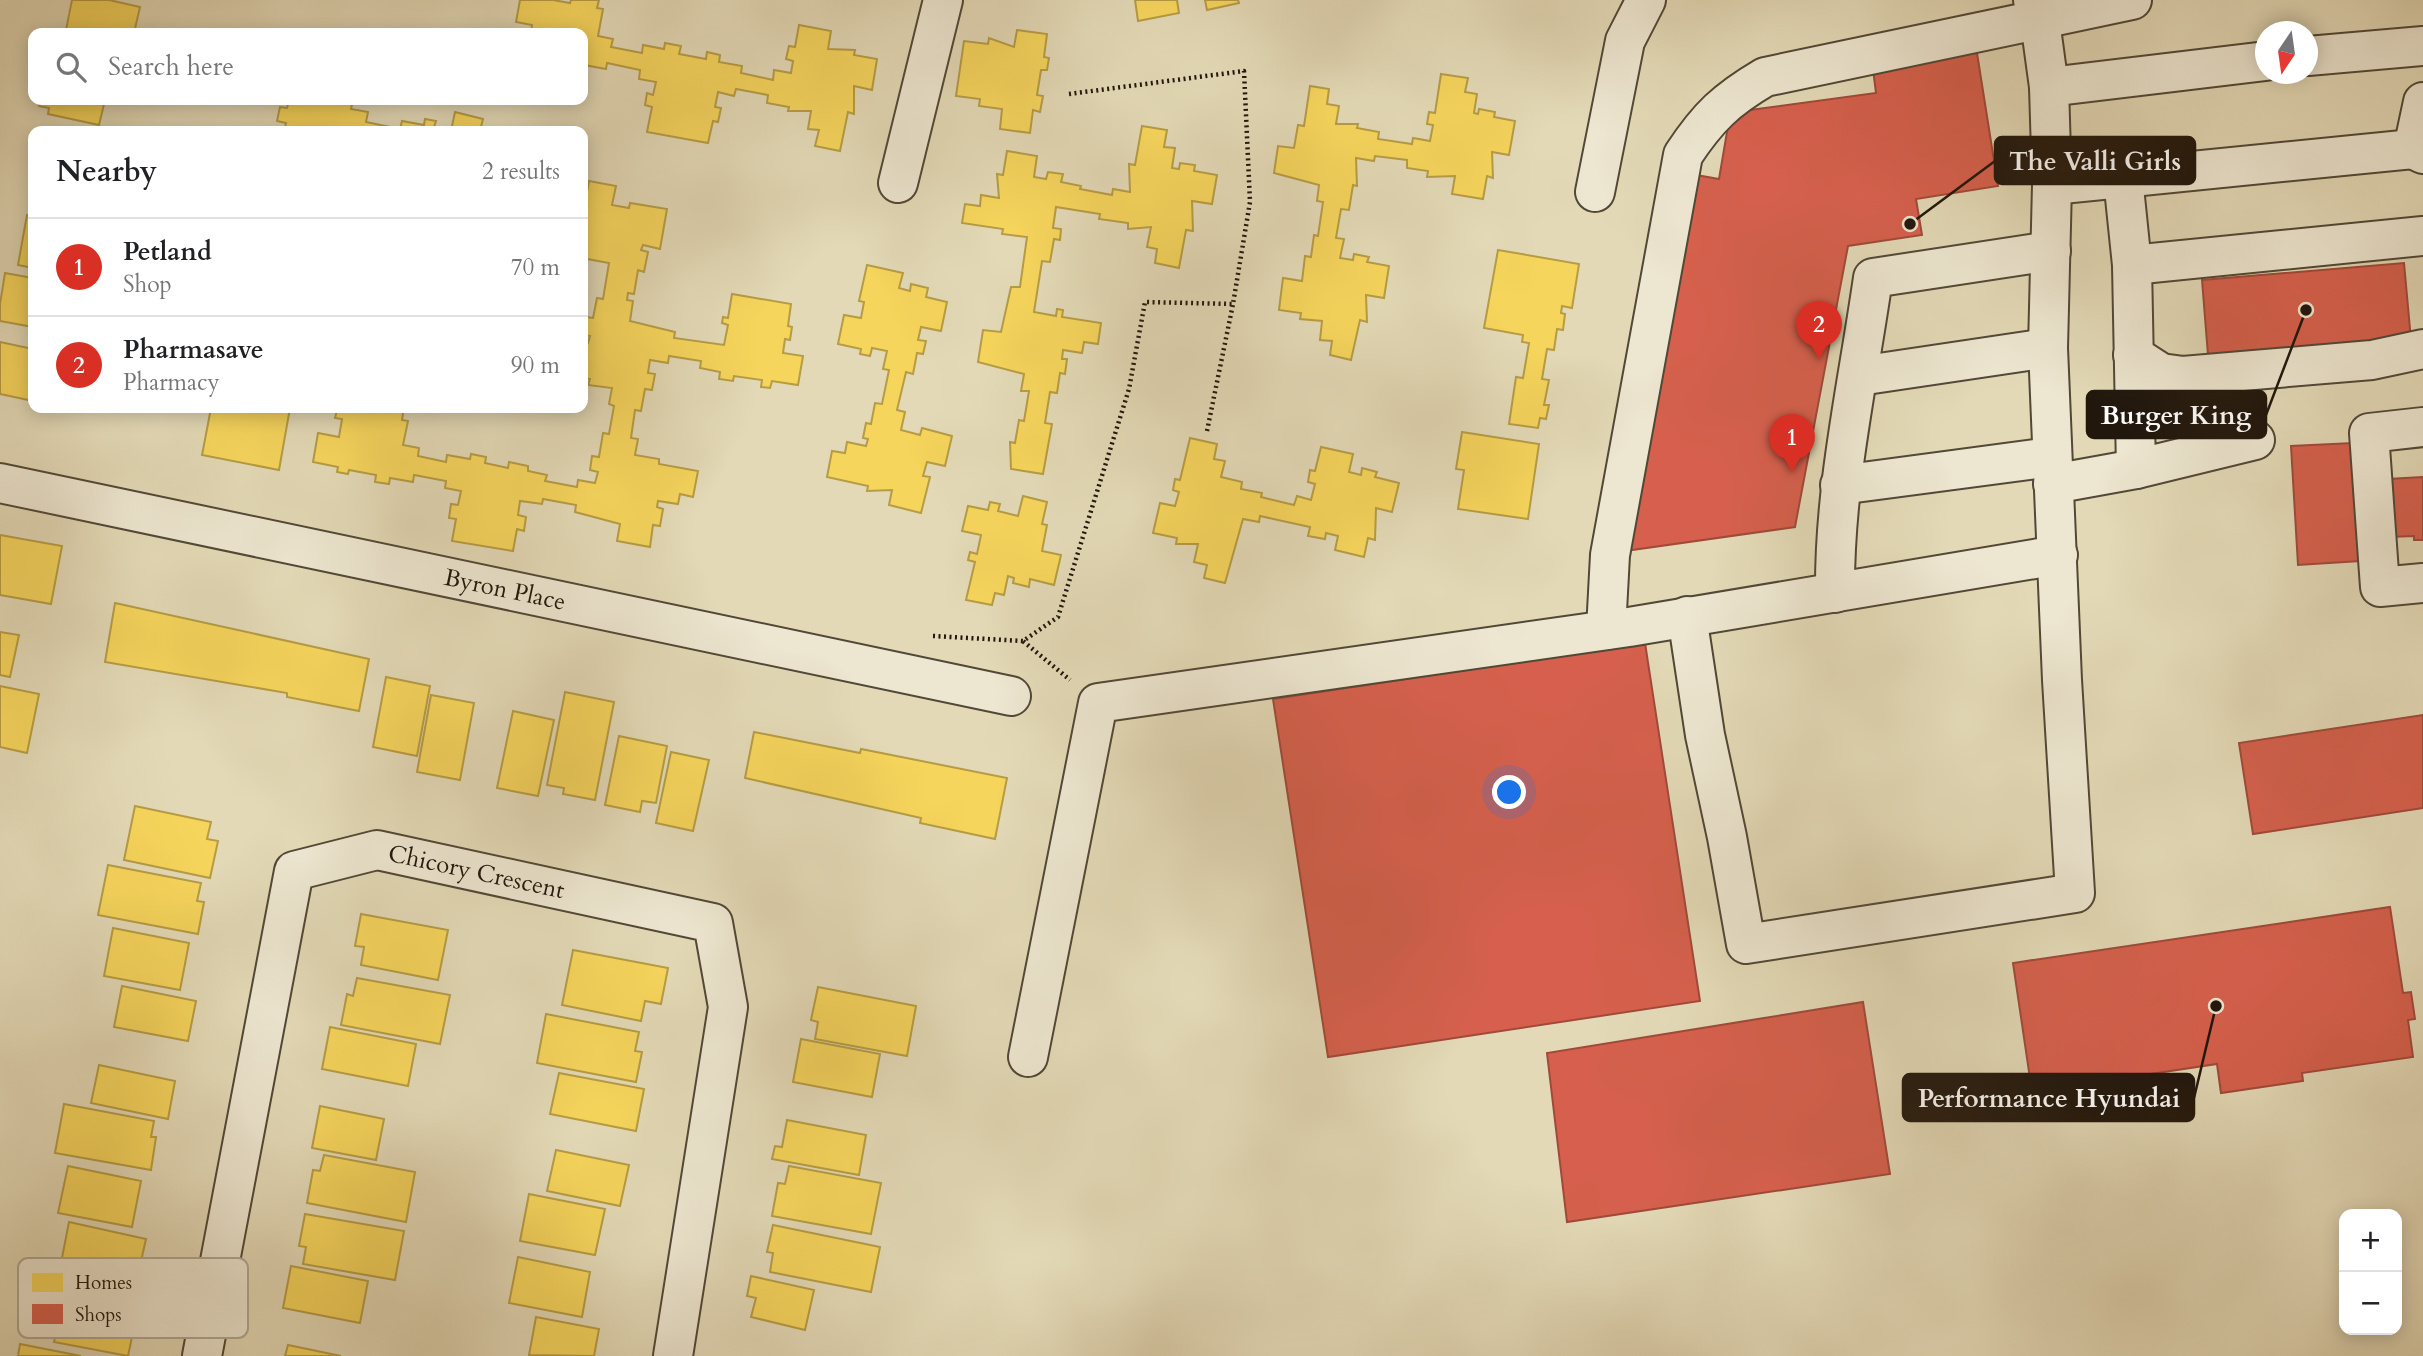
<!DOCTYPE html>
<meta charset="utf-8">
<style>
:root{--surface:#fff;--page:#f6f6f6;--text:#202124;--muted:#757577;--line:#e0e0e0;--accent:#d93025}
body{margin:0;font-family:Cardo,serif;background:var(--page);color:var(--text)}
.controls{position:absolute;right:21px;bottom:21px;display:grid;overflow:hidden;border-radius:14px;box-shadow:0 4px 18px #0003}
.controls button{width:63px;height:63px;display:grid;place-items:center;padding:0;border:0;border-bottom:2px solid var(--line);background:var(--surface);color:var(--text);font:35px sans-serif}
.compass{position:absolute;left:2255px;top:21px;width:63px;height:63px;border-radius:50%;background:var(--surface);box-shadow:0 4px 18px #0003;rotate:193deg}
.you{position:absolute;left:1510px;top:793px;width:24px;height:24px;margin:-18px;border:5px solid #fff;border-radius:50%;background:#1a73e8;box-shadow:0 0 0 10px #1a73e833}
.badge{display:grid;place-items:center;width:46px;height:46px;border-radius:50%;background:var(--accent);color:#fff;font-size:23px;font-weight:700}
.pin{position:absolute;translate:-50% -58px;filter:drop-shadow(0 2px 4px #0008)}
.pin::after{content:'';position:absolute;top:37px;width:24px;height:21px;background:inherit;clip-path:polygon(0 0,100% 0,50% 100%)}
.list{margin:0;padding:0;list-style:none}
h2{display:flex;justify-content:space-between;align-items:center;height:91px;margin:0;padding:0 28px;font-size:30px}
h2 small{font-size:23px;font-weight:400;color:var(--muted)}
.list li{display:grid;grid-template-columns:46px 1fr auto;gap:21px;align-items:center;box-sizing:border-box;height:98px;padding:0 28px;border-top:2px solid var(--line)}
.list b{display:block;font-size:26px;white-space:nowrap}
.list p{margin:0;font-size:23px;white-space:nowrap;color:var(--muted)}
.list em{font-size:23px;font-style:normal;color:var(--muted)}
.icon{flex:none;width:38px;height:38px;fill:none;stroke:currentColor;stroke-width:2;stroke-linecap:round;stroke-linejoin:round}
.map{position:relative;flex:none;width:2423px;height:1356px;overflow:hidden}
.search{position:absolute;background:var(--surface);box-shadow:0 4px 18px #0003;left:28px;top:28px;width:560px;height:77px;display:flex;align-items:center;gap:18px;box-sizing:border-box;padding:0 24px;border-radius:14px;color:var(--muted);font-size:26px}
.panel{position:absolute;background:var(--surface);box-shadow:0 4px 18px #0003;left:28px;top:126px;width:560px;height:287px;border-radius:14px}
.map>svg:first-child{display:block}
</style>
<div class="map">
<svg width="2423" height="1356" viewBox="0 0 2423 1356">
<rect width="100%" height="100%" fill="#e3d9b6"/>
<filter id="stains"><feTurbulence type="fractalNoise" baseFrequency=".00286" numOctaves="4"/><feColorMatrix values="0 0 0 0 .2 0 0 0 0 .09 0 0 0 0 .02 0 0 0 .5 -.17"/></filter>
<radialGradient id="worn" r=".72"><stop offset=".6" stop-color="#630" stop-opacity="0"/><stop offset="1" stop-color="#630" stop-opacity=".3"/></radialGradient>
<g fill="#f6d55c" stroke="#b69c44" stroke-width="2">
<polygon points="72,0 109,0 140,7 134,33 80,33 66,30"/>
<polygon points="520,0 553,0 570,3 571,0 599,0 597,8 603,9 598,36 613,39 611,47 642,53 643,45 664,49 665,43 681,46 679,54 706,59 707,52 720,55 719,62 742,66 741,73 773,80 774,70 791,73 793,61 786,59 789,46 795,47 799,25 831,31 828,49 855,50 854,55 877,59 872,90 854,86 854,114 848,112 840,151 815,146 819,130 808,129 811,111 788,111 789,107 767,103 768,95 736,89 734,96 718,92 715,107 721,108 718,122 713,121 708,143 647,132 652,107 645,105 647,93 653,95 656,82 639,79 640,70 607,63 606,69 584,65 583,69 583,33 531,33 532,25 516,22"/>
<polygon points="1135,0 1177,0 1179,13 1138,21"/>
<polygon points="1205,0 1238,0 1239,3 1207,10"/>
<polygon points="1017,30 1047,34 1044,57 1049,58 1047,70 1041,70 1037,95 1043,96 1040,112 1033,110 1030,133 1000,129 1002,109 979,106 980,99 956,96 964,41 988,44 989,38 1014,47"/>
<polygon points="1441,74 1468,78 1465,92 1477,94 1474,113 1478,114 1479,109 1495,112 1494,117 1515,121 1509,155 1492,152 1493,178 1487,176 1483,199 1452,194 1455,176 1427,177 1428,171 1407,168 1407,160 1375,156 1374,161 1356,158 1357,186 1353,185 1349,210 1341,209 1336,238 1344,239 1340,258 1353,260 1354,254 1369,257 1367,262 1389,266 1384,298 1366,295 1367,322 1360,320 1351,360 1330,355 1332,341 1320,340 1322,321 1300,319 1301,313 1279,310 1283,278 1302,281 1305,256 1311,257 1314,235 1318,236 1323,202 1317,201 1319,185 1274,173 1278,146 1294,148 1298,125 1304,126 1310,86 1329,89 1327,104 1339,106 1336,124 1358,124 1357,128 1379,132 1378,139 1412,144 1413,138 1430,141 1433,125 1427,124 1429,112 1435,113"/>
<polygon points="41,100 105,100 99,125 48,114 49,108 39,106"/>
<polygon points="289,100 353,100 351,109 368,112 366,122 400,129 402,121 424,125 425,119 436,121 434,127 451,131 284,131 286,123 277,121 280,107 287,108"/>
<polygon points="455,112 483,119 480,131 451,131"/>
<polygon points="1142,126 1167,130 1164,147 1175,148 1172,168 1179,169 1180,163 1195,165 1194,171 1217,175 1212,204 1192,201 1193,231 1186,230 1179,268 1155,263 1157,249 1147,247 1151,227 1128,229 1128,223 1099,219 1100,214 1056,207 1053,228 1061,229 1060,240 1054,239 1050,262 1042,261 1034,312 1056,316 1057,309 1063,310 1062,317 1101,323 1098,344 1084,342 1082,353 1063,350 1062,359 1067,359 1065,374 1060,373 1057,393 1050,392 1045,423 1052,424 1043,474 1011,469 1010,442 1015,443 1019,420 1024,421 1029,391 1021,391 1024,374 978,362 983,330 1001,332 1011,287 1020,287 1027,237 1002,234 1003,229 962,223 965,204 980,206 981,195 999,198 997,174 1003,175 1007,151 1037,156 1034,177 1046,179 1048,172 1063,174 1061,182 1081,186 1080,189 1112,195 1113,189 1130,192 1129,164 1135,165"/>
<polygon points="589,181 616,186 612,205 629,208 630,203 667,209 660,249 643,245 641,250 648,252 644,272 638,270 634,294 628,293 627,300 633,301 630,321 675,332 674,338 724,345 728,325 722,323 723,317 728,318 732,294 791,304 788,326 792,327 790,340 785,339 783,353 803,356 798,385 772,381 770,388 761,387 762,380 734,376 733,381 719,379 720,372 700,368 701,361 669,356 668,363 650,360 648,373 655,374 652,390 645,389 641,411 635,410 631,438 638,439 635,455 659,459 659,464 698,471 693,497 680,494 678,504 658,501 657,507 663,509 660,526 653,525 650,547 617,541 620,524 575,512 576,505 543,499 542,504 520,501 518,515 526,517 524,531 517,529 513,551 452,541 456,519 449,518 451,504 458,505 461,491 445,488 446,481 414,475 413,482 390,478 389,484 375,482 376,475 349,470 348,474 337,472 338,467 313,462 318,433 339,437 342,419 335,418 337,410 345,411 345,408 404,408 402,420 408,421 403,445 419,448 418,456 446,462 447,455 470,459 471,454 486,457 485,463 508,468 509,462 528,466 528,471 547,475 545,481 577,487 578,480 595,483 598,472 590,470 592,456 599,457 603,433 609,434 614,406 609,404 612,388 588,385 590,379 583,378 583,342 588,343 590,336 583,335 586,317 593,318 597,298 603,299 609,263 587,259 585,265 583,264 583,203 585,203"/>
<polygon points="27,215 33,216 33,268 18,265"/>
<polygon points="1498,250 1579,264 1572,308 1562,306 1561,313 1565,314 1563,330 1557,329 1554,350 1547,349 1542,379 1549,380 1544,405 1549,405 1546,419 1540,418 1538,428 1509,424 1516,377 1523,378 1529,343 1522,342 1523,335 1484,328"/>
<polygon points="867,265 903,273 899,288 910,291 911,284 928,288 926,297 947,302 941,331 921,327 918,340 926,341 923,354 917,353 913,374 906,372 897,410 905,412 901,430 920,435 922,428 952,436 945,466 927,462 923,476 930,477 921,513 889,505 892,490 867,491 868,486 827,477 832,451 845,453 847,442 866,446 868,439 863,438 866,423 871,424 875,403 882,404 889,370 883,369 887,351 872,348 870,356 860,354 861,349 838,344 844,315 861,318 864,302 859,301"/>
<polygon points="5,273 33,278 33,327 0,321 0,304"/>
<polygon points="0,342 33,349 33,401 0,394"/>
<polygon points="211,408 290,408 279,470 202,455"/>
<polygon points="1462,432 1539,444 1528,519 1458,509 1464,470 1456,469"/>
<polygon points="1190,438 1217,444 1214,459 1225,461 1221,477 1242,482 1241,489 1262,493 1261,497 1294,505 1297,496 1311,500 1315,484 1308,482 1310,470 1315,471 1321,447 1353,454 1349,472 1361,475 1362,468 1377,472 1375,477 1399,483 1392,512 1376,508 1375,540 1368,538 1364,557 1335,550 1338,536 1326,533 1325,539 1308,536 1310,527 1260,516 1259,522 1243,519 1225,583 1204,578 1207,565 1194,562 1198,544 1176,544 1177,538 1153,533 1160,503 1175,506 1179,492 1173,490 1175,479 1180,480"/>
<polygon points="1023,496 1047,502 1042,524 1047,525 1042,551 1061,555 1054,585 1030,579 1029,587 1013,583 1014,578 1008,576 1004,595 995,593 992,605 966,600 975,562 968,560 970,552 977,554 981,535 962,531 968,506 988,510 990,502 1000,504 998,511 1018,516"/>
<polygon points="0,535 62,546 51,604 0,595"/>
<polygon points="115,603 369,659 359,711 287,697 287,693 105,662"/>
<polygon points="0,632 19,635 10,677 0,675"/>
<polygon points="386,677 430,686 417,756 373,747"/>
<polygon points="0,686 39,694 27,753 0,747"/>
<polygon points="565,692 614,702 595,800 563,794 564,788 547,785"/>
<polygon points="431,695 474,703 460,780 417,772"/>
<polygon points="513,711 554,720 538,796 497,788"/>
<polygon points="754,732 860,753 861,749 1007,778 995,839 920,823 921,818 745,778"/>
<polygon points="619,736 667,746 656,803 642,801 640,812 605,805"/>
<polygon points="671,752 709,760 693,831 656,823"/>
<polygon points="135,806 211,822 207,839 218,841 210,878 124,860"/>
<polygon points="108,865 201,883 197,901 204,902 198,934 98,915"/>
<polygon points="361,914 448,930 438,980 361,965 364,947 355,946"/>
<polygon points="113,928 189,943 180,990 104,976"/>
<polygon points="573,950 668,968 661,1004 645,1001 641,1021 562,1005"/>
<polygon points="357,978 450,995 440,1044 341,1025 347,994 353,996"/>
<polygon points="122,986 196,1001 188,1041 114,1027"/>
<polygon points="818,987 916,1006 907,1056 815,1039 818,1022 811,1020"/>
<polygon points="546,1014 639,1032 635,1051 642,1052 636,1082 537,1063"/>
<polygon points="330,1027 416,1044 408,1086 322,1069"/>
<polygon points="801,1039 880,1054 872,1097 793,1082"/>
<polygon points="99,1065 175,1081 168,1119 91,1103"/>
<polygon points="559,1073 644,1089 636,1131 550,1114"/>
<polygon points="64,1104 154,1121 151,1137 156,1137 151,1170 55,1153"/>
<polygon points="320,1106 384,1119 376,1160 312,1148"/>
<polygon points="787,1120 866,1135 859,1175 772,1159 775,1146 782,1147"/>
<polygon points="556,1150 629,1165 620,1206 547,1191"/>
<polygon points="324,1155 415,1172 406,1222 307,1203 313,1170 320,1171"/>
<polygon points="68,1166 141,1181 132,1227 58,1213"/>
<polygon points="789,1166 881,1183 871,1234 772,1216 778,1183 785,1184"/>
<polygon points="529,1194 605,1209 595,1255 520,1241"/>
<polygon points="305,1214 404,1231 395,1280 303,1264 306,1247 299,1246"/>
<polygon points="69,1222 146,1239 137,1279 61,1263"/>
<polygon points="773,1225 880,1247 871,1292 770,1272 773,1253 767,1252"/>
<polygon points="518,1257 590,1272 582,1317 509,1303"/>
<polygon points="291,1266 368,1281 360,1323 283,1308"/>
<polygon points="751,1276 814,1290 805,1330 751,1317 756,1298 747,1296"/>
<polygon points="62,1303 136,1318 128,1356 54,1342"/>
<polygon points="536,1317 599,1329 594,1356 529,1355"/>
<polygon points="20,1344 81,1356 18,1356"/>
<polygon points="288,1345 341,1356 285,1356"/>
</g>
<g fill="#d6604d" stroke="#a04a3a" stroke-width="2">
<polygon points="1977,53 1998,186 1916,199 1922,235 1848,246 1795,527 1625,551 1696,175 1719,179 1728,126 1750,110 1876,93 1873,69"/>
<polygon points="2404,263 2411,340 2208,355 2202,280"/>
<polygon points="2353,443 2360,561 2298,565 2291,446"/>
<polygon points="2423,477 2423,540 2414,540 2414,536 2390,537 2388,479"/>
<polygon points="1645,643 1700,1001 1328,1057 1273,699"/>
<polygon points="2423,715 2423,808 2253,834 2239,743"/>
<polygon points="2390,907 2403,993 2411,992 2415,1019 2408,1020 2413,1057 2302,1073 2303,1081 2221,1093 2217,1064 2032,1092 2013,963"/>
<polygon points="1863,1002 1890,1174 1567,1222 1547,1053"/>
</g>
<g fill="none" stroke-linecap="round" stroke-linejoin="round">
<g stroke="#524837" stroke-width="42">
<g id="minor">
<polyline points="2308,56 2423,46"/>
<polyline points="2049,87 2266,61"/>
<polyline points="2423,102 2413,149 2423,154"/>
<polyline points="2123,178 2132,265 2136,469 2255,440"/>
<polyline points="898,183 943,0"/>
<polyline points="2052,185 2413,149"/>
<polyline points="1595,192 1625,41 1646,0"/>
<polyline points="2132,265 2423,236"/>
<polyline points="2133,355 2161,373 2183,376 2372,360 2423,349"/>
<polyline points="1859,376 2048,348"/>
<polyline points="2423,427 2369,433 2380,587 2423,583"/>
<path id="s1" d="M0,483l1011,213"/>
<polyline points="2053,484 2136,469"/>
<polyline points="1840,485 2051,457"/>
<path d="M1835,593c-1,-107 23,-210 38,-315l178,-27"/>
<polyline points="1687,616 1705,735 1727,837 1746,944 2075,893 2062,680 2048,348 2052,185 2049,87 2040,21 2033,0"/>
<path d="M1606,630l4,-75 73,-400c25,-38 43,-55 82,-78l367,-77"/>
<polyline points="1028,1057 1098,703 1629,627 2058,555"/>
<path id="s2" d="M202,1356l92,-485 83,-21 336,73 15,84 -55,349"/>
</g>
</g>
<g stroke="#21170d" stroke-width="4.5" stroke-dasharray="2 3.5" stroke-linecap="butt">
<polyline points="1069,94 1244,71 1250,202 1233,304 1145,302 1129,389 1058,617 1023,641 1070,680"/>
<polyline points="1207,431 1233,304"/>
<polyline points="933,636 1023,641"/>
</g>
<use href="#minor" stroke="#ede6d0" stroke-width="38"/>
</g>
<g text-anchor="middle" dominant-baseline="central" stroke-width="7" stroke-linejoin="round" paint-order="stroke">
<g font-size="24" fill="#21170d" stroke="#ede6d0">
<text stroke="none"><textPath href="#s1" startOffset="516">Byron Place</textPath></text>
<text stroke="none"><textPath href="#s2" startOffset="681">Chicory Crescent</textPath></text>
</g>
</g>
<rect x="18" y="1258" width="230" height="80" rx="10" fill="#ede6d0" stroke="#b0a896" stroke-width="2"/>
<rect x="32" y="1273" width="31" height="19" fill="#f6d55c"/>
<rect x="32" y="1304" width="31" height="20" fill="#d6604d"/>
<g font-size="19" fill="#21170d">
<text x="75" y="1289">Homes</text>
<text x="75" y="1321">Shops</text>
</g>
<path fill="none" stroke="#21170d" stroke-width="2.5" d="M1910 224L1995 161M2306 310L2266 415M2216 1006L2194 1098"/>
<g fill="#21170d" stroke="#ede6d0" stroke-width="2.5">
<circle cx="1910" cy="224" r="7"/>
<circle cx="2306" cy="310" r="7"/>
<circle cx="2216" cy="1006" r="7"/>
</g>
<g fill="#21170d" stroke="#21170d" stroke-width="2.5">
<rect x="1995" y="137" width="200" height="47" rx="7"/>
<rect x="2087" y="391" width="179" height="47" rx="7"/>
<rect x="1903" y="1074" width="291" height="47" rx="7"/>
</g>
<g font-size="26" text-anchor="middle" font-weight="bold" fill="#fff">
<text x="2095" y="170">The Valli Girls</text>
<text x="2176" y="424">Burger King</text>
<text x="2049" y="1107">Performance Hyundai</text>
</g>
<rect width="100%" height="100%" filter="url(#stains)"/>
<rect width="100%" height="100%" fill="url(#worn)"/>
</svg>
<div class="controls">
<button>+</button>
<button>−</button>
</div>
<svg class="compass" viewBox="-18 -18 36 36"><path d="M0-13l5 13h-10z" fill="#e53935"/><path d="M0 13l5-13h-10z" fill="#757577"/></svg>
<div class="you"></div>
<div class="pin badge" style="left:1792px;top:472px">1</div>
<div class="pin badge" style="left:1819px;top:359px">2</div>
<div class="search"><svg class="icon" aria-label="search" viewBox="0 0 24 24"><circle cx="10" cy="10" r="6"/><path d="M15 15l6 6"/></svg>Search here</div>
<section class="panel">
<h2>Nearby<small>2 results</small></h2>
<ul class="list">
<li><span class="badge">1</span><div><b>Petland</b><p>Shop</p></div><em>70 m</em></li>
<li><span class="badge">2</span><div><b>Pharmasave</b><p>Pharmacy</p></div><em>90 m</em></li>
</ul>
</section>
</div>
